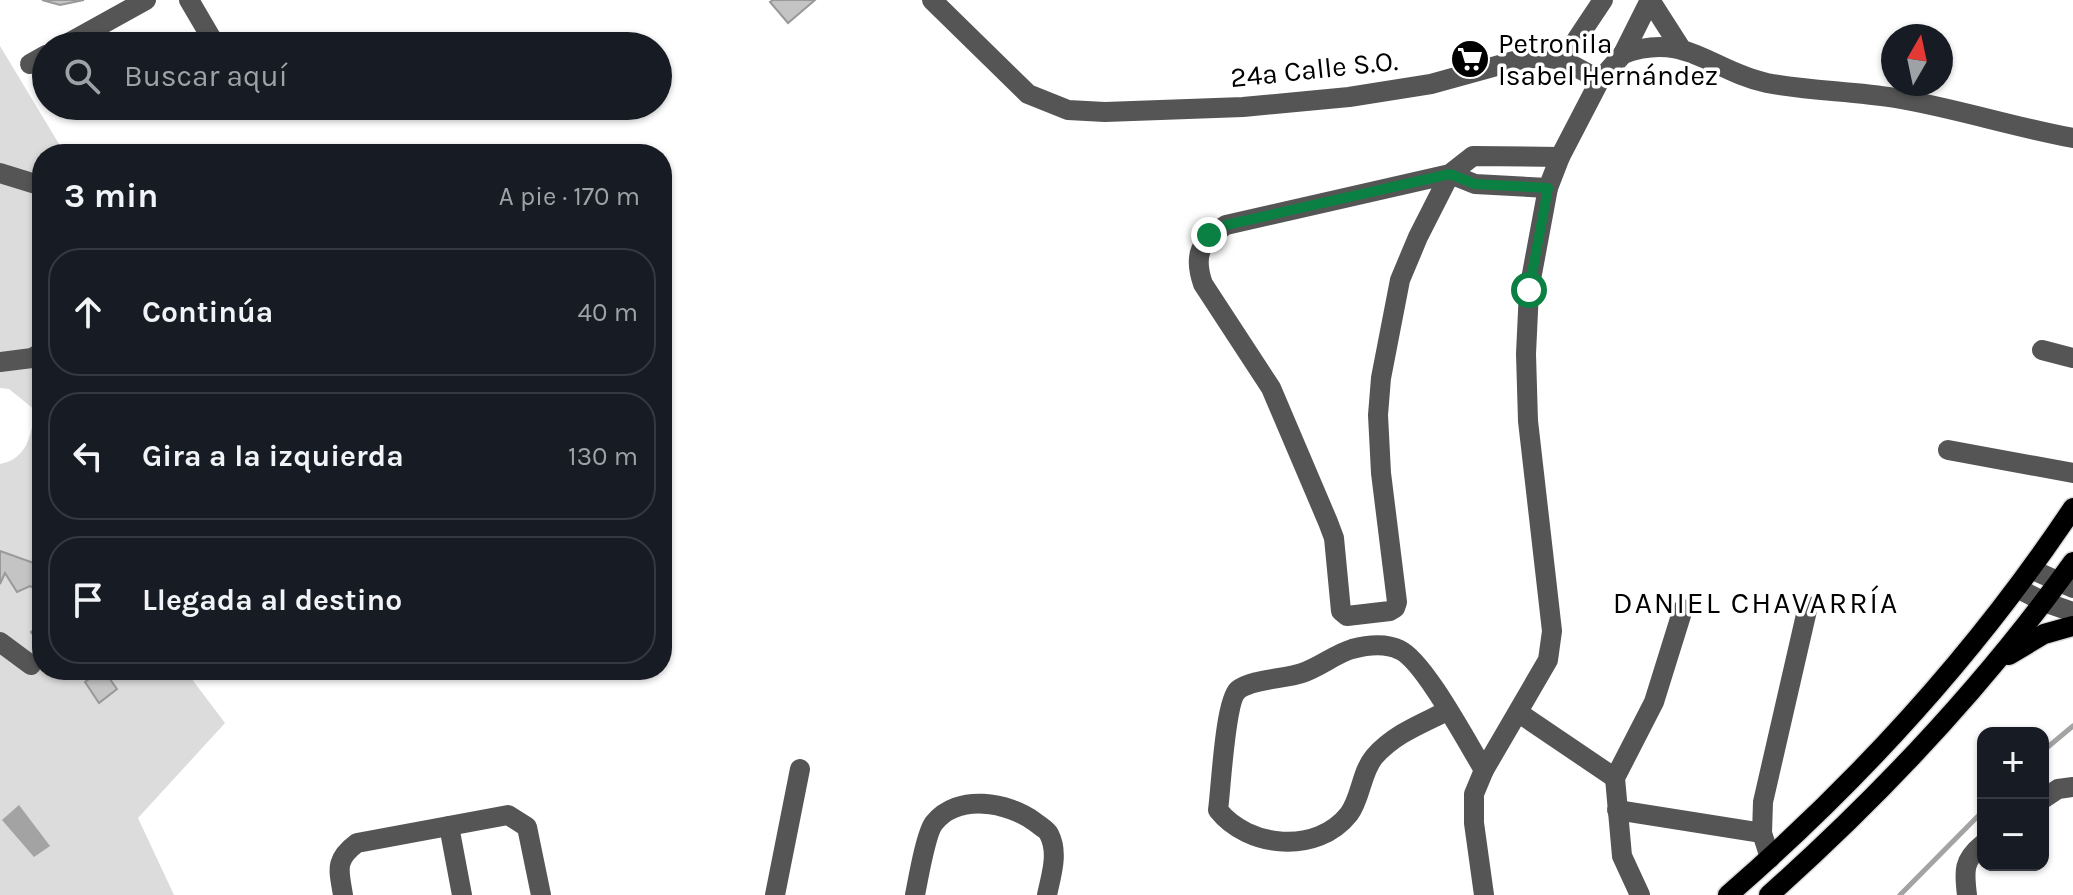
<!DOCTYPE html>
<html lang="es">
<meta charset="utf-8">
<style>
:root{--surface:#171b24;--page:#242831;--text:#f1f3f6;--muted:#9ea1a6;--line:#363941}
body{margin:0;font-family:Karla,sans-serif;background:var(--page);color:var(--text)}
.controls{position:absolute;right:24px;bottom:24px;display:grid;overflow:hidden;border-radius:16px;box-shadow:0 2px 6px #0004}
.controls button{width:72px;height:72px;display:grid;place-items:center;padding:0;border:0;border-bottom:2px solid var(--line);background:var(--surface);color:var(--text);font:40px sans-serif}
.compass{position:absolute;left:1881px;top:24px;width:72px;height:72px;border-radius:50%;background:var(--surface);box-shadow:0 2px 6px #0004;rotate:9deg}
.stop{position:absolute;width:24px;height:24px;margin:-18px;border:6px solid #0b8043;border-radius:50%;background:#fff}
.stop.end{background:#0b8043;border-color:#fff;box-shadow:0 2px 8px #0008}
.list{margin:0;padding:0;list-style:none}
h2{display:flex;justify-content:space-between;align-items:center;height:104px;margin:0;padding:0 32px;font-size:34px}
h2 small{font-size:26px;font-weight:400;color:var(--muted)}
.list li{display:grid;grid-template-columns:52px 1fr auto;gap:24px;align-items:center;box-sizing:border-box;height:128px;margin:0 16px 16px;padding:0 16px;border:2px solid var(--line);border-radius:32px}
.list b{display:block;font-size:30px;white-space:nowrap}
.list em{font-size:26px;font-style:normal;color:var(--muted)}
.icon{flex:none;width:44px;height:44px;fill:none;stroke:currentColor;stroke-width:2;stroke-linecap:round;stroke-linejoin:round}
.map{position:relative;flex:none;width:2073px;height:895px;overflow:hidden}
.search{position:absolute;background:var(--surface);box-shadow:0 2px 6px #0004;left:32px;top:32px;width:640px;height:88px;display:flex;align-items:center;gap:20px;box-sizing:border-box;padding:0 28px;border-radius:44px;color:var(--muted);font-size:30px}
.panel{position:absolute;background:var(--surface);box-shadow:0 2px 6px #0004;left:32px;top:144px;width:640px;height:536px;border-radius:32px}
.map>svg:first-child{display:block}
</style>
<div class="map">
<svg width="2073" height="895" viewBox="0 0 2073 895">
<rect width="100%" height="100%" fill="#fff"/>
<g fill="#dcdcdc">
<path d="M0,46l65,108h-23v412l-42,-15v-87c28,-5 31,-30 35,-54l-26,-21 -9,-1z"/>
<polygon points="5,573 17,592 30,586 42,592 42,624 31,632 42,648 42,670 95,670 97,673 85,682 99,703 116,690 107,675 114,670 185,670 225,723 138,818 174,895 0,895 0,584"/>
</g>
<polygon fill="#a3a3a3" points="19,805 50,846 34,857 2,820"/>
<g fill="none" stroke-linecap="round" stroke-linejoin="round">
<g stroke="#a3a3a3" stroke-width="5">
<polyline points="2043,751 2073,726"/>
<polyline points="1900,895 1983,811"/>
</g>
</g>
<g fill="#c4c4c4" stroke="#999" stroke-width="2">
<polygon points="42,0 84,0 60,5"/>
<polygon points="773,0 815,0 788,23 770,2"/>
<polygon points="0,551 42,566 42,592 30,586 17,592 5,573 0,584"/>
<polygon points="42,624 42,648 31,632"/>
<polygon points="95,670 114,670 107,675 117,689 99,703 85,682 97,673"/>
</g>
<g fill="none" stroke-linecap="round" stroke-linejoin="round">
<g stroke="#dbdbdb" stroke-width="23">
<g id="major">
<polyline points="2009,655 2044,634 2073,626"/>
<path d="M1728,895c130,-113 249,-243 345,-387"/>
<path d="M1769,895c113,-101 216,-210 304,-333"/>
</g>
</g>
<g stroke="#555" stroke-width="20">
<polyline points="189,0 216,46"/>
<polyline points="932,0 1028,94 1068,110 1105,112 1243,107 1349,97 1431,84 1518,60 1543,57 1563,60 1600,80"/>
<polyline points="1650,0 1680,47"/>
<polyline points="63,46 146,0"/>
<path d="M1623,54c63,-23 88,17 144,29 42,8 86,8 128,15 60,10 118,29 178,40"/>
<polyline points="1563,60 1603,0"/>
<polyline points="30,64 46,55"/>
<polyline points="0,173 42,186"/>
<path d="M1548,188l-73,-4 -25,-10 -224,51c-26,16 -33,30 -23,59l68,104 57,134 6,16 7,73 6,5 43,-5 5,-3 2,-6 -16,-129 -3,-58 3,-37 19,-98 18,-43 32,-63 23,-18 87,1"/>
<polyline points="2042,350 2073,358"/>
<polyline points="0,362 32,358 42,352"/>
<polyline points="1948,450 2073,473"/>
<polyline points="2031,569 2073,588"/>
<polyline points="2017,588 2044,602 2073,612"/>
<polyline points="0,642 31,665"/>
<path d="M1447,711c-26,13 -53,23 -73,46 -13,16 -13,41 -25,57 -32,41 -101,34 -131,-4 3,-21 7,-109 20,-120 13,-11 47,-11 64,-17 18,-6 33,-19 50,-24 15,-4 34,-6 48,1 24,11 68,94 84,120"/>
<polyline points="1519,713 1615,778"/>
<polyline points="2043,799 2058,789 2073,787"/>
<polyline points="1617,810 1762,833"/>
<polyline points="449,826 462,895"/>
<polyline points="1770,858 1762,833 1763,802 1808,606"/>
<path d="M343,895c-4,-25 -9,-35 14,-52l151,-28 19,12 14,68"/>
<polyline points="775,895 800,769"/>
<path d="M915,895c3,-15 11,-62 19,-72 24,-30 74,-21 101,-1 5,4 12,8 14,12 10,19 2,42 -2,61"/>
<polyline points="1484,895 1474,823 1474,794 1484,770 1548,660 1552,631 1528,421 1526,354 1529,290 1548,188 1560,157 1600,80 1623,54 1650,0"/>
<polyline points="1640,895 1622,856 1615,778 1654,702 1683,609"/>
<path d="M1967,895c-3,-24 -4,-35 16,-51"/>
</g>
<use href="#major" stroke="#000" stroke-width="20"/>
</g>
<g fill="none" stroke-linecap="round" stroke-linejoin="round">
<polyline stroke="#0b8043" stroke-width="10" points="1209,235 1226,225 1450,174 1475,184 1548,188 1529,290"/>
</g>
<defs>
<g id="supermarket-disc" transform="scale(2)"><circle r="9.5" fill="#000" stroke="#fff"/><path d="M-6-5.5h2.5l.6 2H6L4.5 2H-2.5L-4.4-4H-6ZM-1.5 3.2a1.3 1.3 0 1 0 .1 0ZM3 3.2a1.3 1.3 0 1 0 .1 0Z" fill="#fff"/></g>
</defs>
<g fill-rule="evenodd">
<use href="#supermarket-disc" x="1470" y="59"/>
</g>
<g text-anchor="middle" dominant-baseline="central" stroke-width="7" stroke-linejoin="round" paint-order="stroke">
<g font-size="28" fill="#000" stroke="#fff" text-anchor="start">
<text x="1498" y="43">Petronila<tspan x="1498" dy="32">Isabel Hernández</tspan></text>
</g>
<g font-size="28" fill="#000" stroke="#fff">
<text transform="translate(1314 69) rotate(-6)">24a Calle S.O.</text>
</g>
<g font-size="30" letter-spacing="2" fill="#000" stroke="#fff">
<text x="1756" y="603">DANIEL CHAVARRÍA</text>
</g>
</g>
</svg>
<div class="controls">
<button>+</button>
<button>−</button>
</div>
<svg class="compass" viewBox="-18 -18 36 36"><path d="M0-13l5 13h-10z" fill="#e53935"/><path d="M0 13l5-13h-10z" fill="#9ea1a6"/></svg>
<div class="stop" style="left:1529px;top:290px"></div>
<div class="stop end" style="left:1209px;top:235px"></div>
<div class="search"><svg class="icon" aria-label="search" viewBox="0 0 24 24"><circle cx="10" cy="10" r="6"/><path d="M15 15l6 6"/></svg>Buscar aquí</div>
<section class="panel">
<h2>3 min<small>A pie · 170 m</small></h2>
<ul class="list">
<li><svg class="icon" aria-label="ahead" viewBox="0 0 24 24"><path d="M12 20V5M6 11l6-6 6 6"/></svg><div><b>Continúa</b></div><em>40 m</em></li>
<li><svg class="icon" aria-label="left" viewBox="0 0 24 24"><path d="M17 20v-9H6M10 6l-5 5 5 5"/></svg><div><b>Gira a la izquierda</b></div><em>130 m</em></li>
<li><svg class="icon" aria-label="arrive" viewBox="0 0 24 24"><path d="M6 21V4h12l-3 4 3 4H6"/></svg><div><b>Llegada al destino</b></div></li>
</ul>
</section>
</div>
